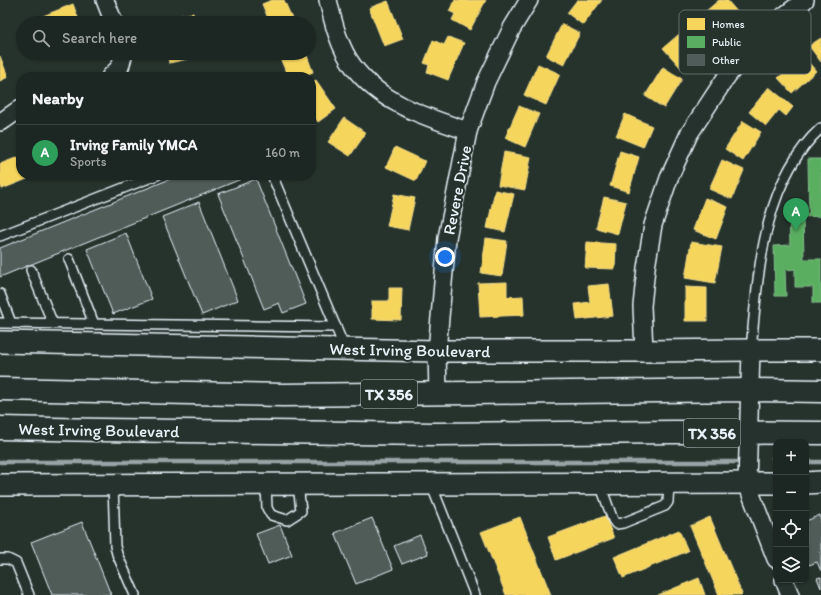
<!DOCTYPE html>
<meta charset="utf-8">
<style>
:root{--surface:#1c2622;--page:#252e2a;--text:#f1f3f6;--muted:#a0a5a5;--line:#3a4340;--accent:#ff9aa2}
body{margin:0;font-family:Itim,sans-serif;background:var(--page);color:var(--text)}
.controls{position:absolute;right:12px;bottom:12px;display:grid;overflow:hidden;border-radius:8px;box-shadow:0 1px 3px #0004}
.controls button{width:36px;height:36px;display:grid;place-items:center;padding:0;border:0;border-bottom:1px solid var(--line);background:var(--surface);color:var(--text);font:20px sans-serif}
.you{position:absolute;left:445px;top:257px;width:14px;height:14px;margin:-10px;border:3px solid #fff;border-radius:50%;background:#1a73e8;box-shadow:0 0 0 6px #1a73e833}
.badge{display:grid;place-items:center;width:26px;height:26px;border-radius:50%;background:var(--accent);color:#fff;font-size:13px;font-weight:700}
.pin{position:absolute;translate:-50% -33px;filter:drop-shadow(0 1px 2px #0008)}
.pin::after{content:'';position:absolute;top:21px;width:14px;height:12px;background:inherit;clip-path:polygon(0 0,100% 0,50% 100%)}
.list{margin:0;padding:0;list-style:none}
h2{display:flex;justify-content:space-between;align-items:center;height:52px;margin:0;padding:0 16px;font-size:17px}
h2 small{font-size:13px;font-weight:400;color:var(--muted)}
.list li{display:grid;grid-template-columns:26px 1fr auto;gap:12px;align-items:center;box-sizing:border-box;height:56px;padding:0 16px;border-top:1px solid var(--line)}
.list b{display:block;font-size:15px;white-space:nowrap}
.list p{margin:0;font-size:13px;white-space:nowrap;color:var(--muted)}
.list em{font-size:13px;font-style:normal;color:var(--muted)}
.icon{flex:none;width:22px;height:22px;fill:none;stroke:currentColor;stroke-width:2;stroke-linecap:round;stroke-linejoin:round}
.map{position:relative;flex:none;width:821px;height:595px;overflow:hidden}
.search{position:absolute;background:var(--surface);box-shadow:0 1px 3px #0004;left:16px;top:16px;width:300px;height:44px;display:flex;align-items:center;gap:10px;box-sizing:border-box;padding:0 14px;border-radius:22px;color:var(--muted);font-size:15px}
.panel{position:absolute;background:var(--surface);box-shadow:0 1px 3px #0004;left:16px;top:72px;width:300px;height:108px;border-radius:16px}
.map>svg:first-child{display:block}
</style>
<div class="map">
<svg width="821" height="595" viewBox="0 0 821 595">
<rect width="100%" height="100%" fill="#26332d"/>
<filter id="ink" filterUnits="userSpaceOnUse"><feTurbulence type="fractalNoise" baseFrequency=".025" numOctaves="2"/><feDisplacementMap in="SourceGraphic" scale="8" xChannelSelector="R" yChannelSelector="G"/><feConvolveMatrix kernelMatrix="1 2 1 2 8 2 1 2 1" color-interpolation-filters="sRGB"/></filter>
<g filter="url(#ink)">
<g fill="#f6d55c" stroke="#f2dd8b">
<polygon points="272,0 284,0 294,23 270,23 262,4"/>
<polygon points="455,0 471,1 471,0 486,0 470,30 452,20 455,14 449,11"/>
<polygon points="577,0 602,0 583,25 567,13"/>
<polygon points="719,0 727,0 739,14 714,35 699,17"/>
<polygon points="388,1 403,39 384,46 369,8"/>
<polygon points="73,4 80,23 46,23 43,16"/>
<polygon points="193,13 195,23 173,23 172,17"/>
<polygon points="562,24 580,33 564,65 546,56"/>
<polygon points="684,30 702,51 682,69 663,48"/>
<polygon points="448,37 464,43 448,80 427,72 429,65 424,63 433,40 444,45"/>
<polygon points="821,38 821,62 809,46"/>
<polygon points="167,53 201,53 202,56 169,63"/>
<polygon points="278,53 306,53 313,72 300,77 288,77"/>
<polygon points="0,56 8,77 0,81"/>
<polygon points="803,56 816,71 792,93 778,78"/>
<polygon points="538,64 560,74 546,105 524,95"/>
<polygon points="663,67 682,79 664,108 645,96"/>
<polygon points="316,80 336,109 318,122 311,112 311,83"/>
<polygon points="769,87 793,107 786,116 779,110 766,126 749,112"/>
<polygon points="519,106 539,114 525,147 505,138"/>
<polygon points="625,114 652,126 643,147 616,136"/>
<polygon points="344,118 366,133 350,156 328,142"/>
<polygon points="743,121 761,132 743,161 725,149"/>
<polygon points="395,147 425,161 416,181 386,167"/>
<polygon points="620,151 639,157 629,192 610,186"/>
<polygon points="504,152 531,157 525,190 498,185"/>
<polygon points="21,156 21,175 37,175 2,189 0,184 0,164"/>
<polygon points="722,160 744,170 732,199 709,189"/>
<polygon points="495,190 514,194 505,232 487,228"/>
<polygon points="394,194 415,198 408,230 387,226"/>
<polygon points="604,197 626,202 618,234 596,228"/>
<polygon points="705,198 728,207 716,239 693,230"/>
<polygon points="486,238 507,241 502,276 481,273"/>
<polygon points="587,242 616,244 615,269 585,268"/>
<polygon points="691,242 722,247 715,283 685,278"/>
<polygon points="507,282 507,297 523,296 524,315 480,317 478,283"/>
<polygon points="609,284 613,316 577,320 575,304 590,302 588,286"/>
<polygon points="685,287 707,288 707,321 685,321"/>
<polygon points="389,288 402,288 401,320 372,319 372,301 389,301"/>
<polygon points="605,516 614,538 556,560 548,537"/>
<polygon points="520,517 551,595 506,595 481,532"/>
<polygon points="710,517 742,594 741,595 719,595 690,526"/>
<polygon points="679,530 688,551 623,578 614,557"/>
<polygon points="699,578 705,595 658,595"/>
</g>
<polygon fill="#5aae61" stroke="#85c28e" points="808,159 821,159 821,216 803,217 804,259 821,259 821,303 813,303 813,287 795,287 795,269 785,270 786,296 775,296 774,246 790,245 789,214 809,213"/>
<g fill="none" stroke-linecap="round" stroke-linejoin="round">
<g stroke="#98a3a5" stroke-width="4.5">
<polyline points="0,462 738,462"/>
<polyline points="775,462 776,462"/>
<polyline points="806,462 821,462"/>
</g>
</g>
<g fill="#505c59" stroke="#e8f1f8">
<polygon points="180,175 251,175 0,277 0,248"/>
<polygon points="256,179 306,304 283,313 279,303 264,309 218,194"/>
<polygon points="199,202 238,300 202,315 162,217"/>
<polygon points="126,233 152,299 113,314 87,249"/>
<polygon points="820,515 821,519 821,571 817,562 809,565 806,558 806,521"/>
<polygon points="372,518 393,569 356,584 335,533"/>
<polygon points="82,522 111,595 52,595 31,542"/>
<polygon points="280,525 292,555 268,564 256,534"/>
<polygon points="420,535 428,554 402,564 394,546"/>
<polygon points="821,577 821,588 817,578"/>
</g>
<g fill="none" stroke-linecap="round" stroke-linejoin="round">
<g stroke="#e8f1f8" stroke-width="12">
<g id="service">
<polyline points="272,175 345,349"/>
<polyline points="0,236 157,175"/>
<polyline points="69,259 94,324"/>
<polyline points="31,270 53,324"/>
<polyline points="0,294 11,323"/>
<polyline points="0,323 336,327"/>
<path d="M751,350c7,-75 11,-168 70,-222"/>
<polyline points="113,484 115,546 117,554 135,595"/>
<polyline points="266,484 267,508 271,515 287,520 301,511 298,484"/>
<polyline points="431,484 475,595"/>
<polyline points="600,484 613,520 616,524 623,523 665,506 668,502 669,484"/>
<polyline points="0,559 8,559 16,563 29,595"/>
</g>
</g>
<g stroke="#e8f1f8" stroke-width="20">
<g id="minor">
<polyline points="105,0 114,23"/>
<path d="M328,0c5,22 11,47 25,66 27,37 73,51 115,65"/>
<polyline points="110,77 120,67 124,53"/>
<polyline points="0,122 4,120 21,108"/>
<polyline points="751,350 747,484 776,559"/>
<polyline points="644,351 642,306 646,268 653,225 669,178 689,134 727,76 756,42 785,15 805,0"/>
<polyline points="438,393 437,351 447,238 468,131 486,82 512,28 529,0"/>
<polyline points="784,580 790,595"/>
</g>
</g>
<g stroke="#e8f1f8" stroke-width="24">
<g id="tertiary">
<polyline points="0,342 437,351 644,351 751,350 821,350"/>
<polyline points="806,483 821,482"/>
<polyline points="0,485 776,483"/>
</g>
</g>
<g stroke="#e8f1f8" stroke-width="25">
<g id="primary">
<polyline points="0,389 283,395 749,390 821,391"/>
<polyline points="0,428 102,430 436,434 675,432 821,433"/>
</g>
</g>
<polyline stroke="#e8f1f8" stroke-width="2.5" stroke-dasharray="1 3" stroke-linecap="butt" points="774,466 772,458 775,449"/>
<use href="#service" stroke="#26332d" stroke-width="9"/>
<use href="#minor" stroke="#26332d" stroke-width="17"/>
<use href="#tertiary" stroke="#26332d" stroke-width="21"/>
<use href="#primary" stroke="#26332d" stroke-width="22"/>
</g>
</g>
<g text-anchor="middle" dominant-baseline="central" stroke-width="4" stroke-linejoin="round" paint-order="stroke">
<g fill="#26332d" stroke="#aeb8bb" stroke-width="1">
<rect x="361" y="380" width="56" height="28" rx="3"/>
<rect x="684" y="419" width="56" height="28" rx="3"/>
</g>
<g font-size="16" font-weight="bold" fill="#e8f1f8">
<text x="389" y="394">TX 356</text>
<text x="712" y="433">TX 356</text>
</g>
<g font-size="17" fill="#e8f1f8" stroke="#26332d">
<text transform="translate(457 190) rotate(-79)">Revere Drive</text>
<text transform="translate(410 350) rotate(1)">West Irving Boulevard</text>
<text transform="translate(99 430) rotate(1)">West Irving Boulevard</text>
</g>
</g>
<rect x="679" y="10" width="132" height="64" rx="6" fill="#26332d" stroke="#606c6a" stroke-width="1"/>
<rect x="687" y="18" width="18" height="12" fill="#f6d55c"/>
<rect x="687" y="36" width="18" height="12" fill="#5aae61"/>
<rect x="687" y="54" width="18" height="12" fill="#505c59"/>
<g font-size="11" fill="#e8f1f8">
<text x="712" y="28">Homes</text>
<text x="712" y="46">Public</text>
<text x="712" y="64">Other</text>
</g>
</svg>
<div class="controls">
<button>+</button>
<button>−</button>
<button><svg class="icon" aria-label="locate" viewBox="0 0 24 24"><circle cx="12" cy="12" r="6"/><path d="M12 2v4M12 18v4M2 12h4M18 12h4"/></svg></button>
<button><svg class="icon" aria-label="layers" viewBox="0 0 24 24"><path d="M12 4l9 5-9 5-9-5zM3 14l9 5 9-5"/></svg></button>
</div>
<div class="you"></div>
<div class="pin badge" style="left:796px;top:231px;background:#2e9e5b">A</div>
<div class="search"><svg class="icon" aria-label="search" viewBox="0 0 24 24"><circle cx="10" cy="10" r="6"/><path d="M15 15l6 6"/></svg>Search here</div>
<section class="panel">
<h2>Nearby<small></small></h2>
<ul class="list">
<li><span class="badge" style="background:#2e9e5b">A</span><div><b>Irving Family YMCA</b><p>Sports</p></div><em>160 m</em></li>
</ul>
</section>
</div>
